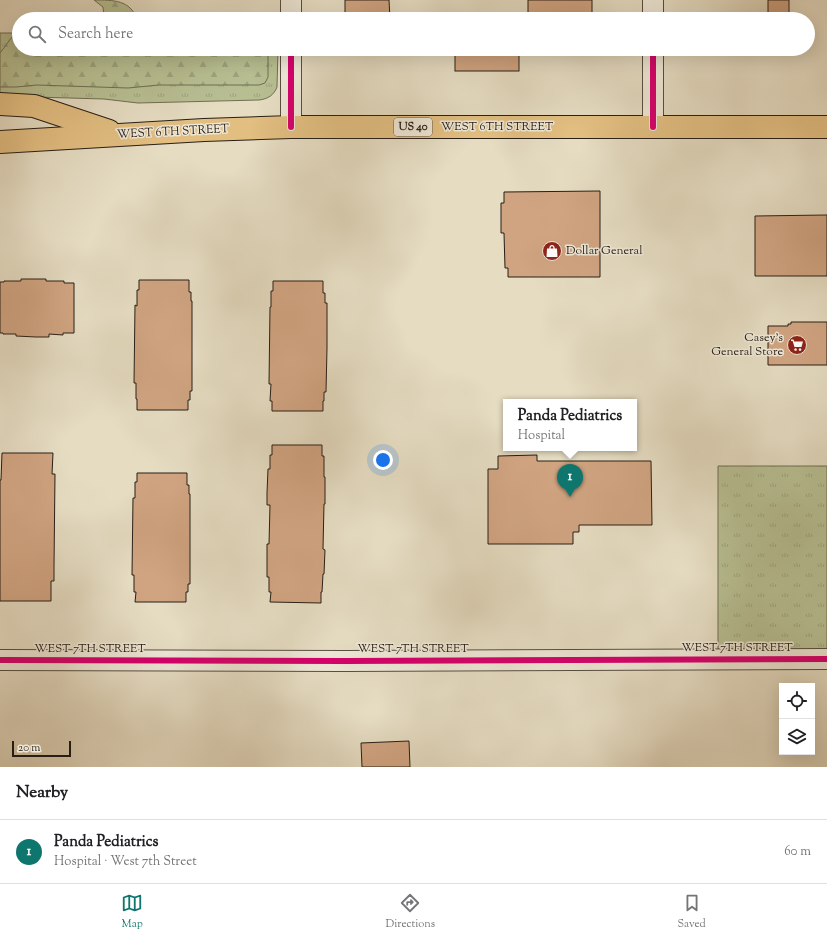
<!DOCTYPE html>
<meta charset="utf-8">
<style>
:root{--surface:#fff;--page:#f6f6f6;--text:#202124;--muted:#757577;--line:#e0e0e0;--accent:#0f766e}
body{margin:0;font-family:"Sorts Mill Goudy",serif;background:var(--page);color:var(--text)}
.controls{position:absolute;right:12px;bottom:12px;display:grid;overflow:hidden;border-radius:0px;box-shadow:0 4px 16px #0002}
.controls button{width:36px;height:36px;display:grid;place-items:center;padding:0;border:0;border-bottom:1px solid var(--line);background:var(--surface);color:var(--text);font:20px sans-serif}
.scale{position:absolute;left:12px;bottom:10px;width:59px;box-sizing:border-box;padding-left:4px;border:2px solid #281e16;border-top:0;font-size:11px;line-height:14px;white-space:nowrap;color:#281e16;-webkit-text-stroke:3px #eee8d7;paint-order:stroke}
.you{position:absolute;left:383px;top:460px;width:14px;height:14px;margin:-10px;border:3px solid #fff;border-radius:50%;background:#1a73e8;box-shadow:0 0 0 6px #1a73e833}
.badge{display:grid;place-items:center;width:26px;height:26px;border-radius:50%;background:var(--accent);color:#fff;font-size:13px;font-weight:700}
.pin{position:absolute;translate:-50% -33px;filter:drop-shadow(0 1px 2px #0008)}
.pin::after{content:'';position:absolute;top:21px;width:14px;height:12px;background:inherit;clip-path:polygon(0 0,100% 0,50% 100%)}
.popup{position:absolute;left:503px;top:399px;width:134px;height:52px;box-sizing:border-box;display:grid;place-content:center;border-radius:0px;background:var(--surface);filter:drop-shadow(0 1px 3px #0005);font-size:13px;white-space:nowrap;color:var(--muted)}
.popup b{font-size:15px;color:var(--text)}
.popup::after{content:'';position:absolute;left:50%;top:100%;margin-left:-8px;border:8px solid transparent;border-top-color:var(--surface)}
.list{margin:0;padding:0;list-style:none}
h2{display:flex;justify-content:space-between;align-items:center;height:52px;margin:0;padding:0 16px;font-size:17px}
h2 small{font-size:13px;font-weight:400;color:var(--muted)}
.list li{display:grid;grid-template-columns:26px 1fr auto;gap:12px;align-items:center;box-sizing:border-box;height:64px;padding:0 16px;border-top:1px solid var(--line)}
.list b{display:block;font-size:15px;white-space:nowrap}
.list p{margin:0;font-size:13px;white-space:nowrap;color:var(--muted)}
.list em{font-size:13px;font-style:normal;color:var(--muted)}
.icon{flex:none;width:22px;height:22px;fill:none;stroke:currentColor;stroke-width:2;stroke-linecap:round;stroke-linejoin:round}
.map{position:relative;flex:none;width:827px;height:767px;overflow:hidden}
.search{position:absolute;background:var(--surface);box-shadow:0 4px 16px #0002;left:12px;right:12px;top:12px;height:44px;display:flex;align-items:center;gap:10px;box-sizing:border-box;padding:0 14px;border-radius:22px;color:var(--muted);font-size:15px}
.sheet{height:116px;background:var(--surface)}
nav{display:flex;justify-content:space-around;align-items:center;box-sizing:border-box;height:56px;border-top:1px solid var(--line);background:var(--surface);font-size:11px;color:var(--muted)}
nav a{display:grid;justify-items:center;gap:2px}
nav .on{color:var(--accent)}
.map>svg:first-child{display:block}
</style>
<div class="map">
<svg width="827" height="767" viewBox="0 0 827 767">
<defs>
<pattern id="grass-tufts" width="24" height="20" patternUnits="userSpaceOnUse"><rect width="24" height="20" fill="#b7bf92"/><path d="M3 7l-1-3M5 7V3M7 7l1-3M15 17l-1-3M17 17v-4M19 17l1-3" fill="none" stroke="#9da47d"/></pattern>
<pattern id="forest-firs" width="22" height="20" patternUnits="userSpaceOnUse"><rect width="22" height="20" fill="#b7bf92"/><path d="M5 1l3.5 6h-7zM16 11l3.5 6h-7z" fill="#9da47d"/></pattern>
</defs>
<rect width="100%" height="100%" fill="#e5dcc2"/>
<filter id="stains"><feTurbulence type="fractalNoise" baseFrequency=".005" numOctaves="4"/><feColorMatrix values="0 0 0 0 .2 0 0 0 0 .09 0 0 0 0 .02 0 0 0 .5 -.17"/></filter>
<radialGradient id="worn" r=".72"><stop offset=".6" stop-color="#630" stop-opacity="0"/><stop offset="1" stop-color="#630" stop-opacity=".3"/></radialGradient>
<g fill="url(#grass-tufts)" stroke="#706e54">
<path d="M0,33h19v16h259l-1,38c-3,8 -9,12 -18,13l-121,3 -34,-4 -104,-3z"/>
<polygon points="718,466 827,466 827,650 718,649"/>
</g>
<g fill="url(#forest-firs)" stroke="#706e54">
<path d="M94,0c20,0 36,0 43,19h-28l-5,-2 -1,-10z"/>
<polygon points="19,35 19,49 46,49 49,55 81,52 83,49 262,49 268,53 268,77 265,83 259,85 159,85 128,88 37,85 16,87 0,87 0,53 12,37"/>
</g>
<g fill="#d0a481" stroke="#281e16">
<polygon points="345,0 389,0 390,19 345,19"/>
<rect x="528" y="0" width="64" height="19"/>
<rect x="768" y="0" width="21" height="19"/>
<rect x="455" y="49" width="64" height="22"/>
<polygon points="600,191 600,277 508,277 508,268 505,268 504,233 501,233 501,203 504,203 504,192"/>
<polygon points="827,215 827,276 755,276 755,216"/>
<polygon points="21,279 46,279 46,281 64,281 64,283 74,283 74,333 63,333 63,335 49,334 49,337 36,337 16,336 16,334 3,334 3,333 0,333 0,282 4,282 4,281 21,281"/>
<polygon points="139,280 189,280 189,292 191,292 191,301 192,301 192,391 190,391 190,400 188,400 188,410 137,410 137,399 136,399 136,383 134,383 135,305 137,306 137,290 139,290"/>
<polygon points="273,281 323,281 323,293 325,293 325,303 327,303 327,348 326,392 324,392 324,401 323,401 323,411 272,411 272,401 270,401 271,384 269,384 270,307 271,307 271,291 273,291"/>
<polygon points="791,322 827,322 827,365 768,365 768,326 788,326 788,324 791,324"/>
<polygon points="272,445 322,445 322,456 324,456 324,477 325,477 325,504 324,504 323,549 325,550 324,574 323,574 322,592 321,592 321,603 270,602 271,592 269,592 269,577 267,577 267,544 269,544 270,505 267,505 267,493 268,469 270,469 270,455 272,455"/>
<polygon points="2,453 53,453 52,474 55,474 54,566 54,581 51,581 51,601 0,601 0,480 1,480"/>
<polygon points="537,455 537,461 651,461 652,525 579,525 579,532 573,532 573,544 488,544 488,469 498,469 498,456"/>
<polygon points="137,473 187,473 187,485 189,485 189,494 190,494 190,584 188,584 188,592 186,592 186,602 135,602 136,592 134,592 134,575 132,575 133,498 135,498 135,482 137,482"/>
<polygon points="409,741 410,767 362,767 361,743"/>
</g>
<g fill="none" stroke-linecap="round" stroke-linejoin="round">
<g stroke="#574e41" stroke-width="22">
<g id="minor">
<polyline points="291,0 291,19"/>
<polyline points="653,0 653,19"/>
<polyline points="291,49 291,127"/>
<polyline points="653,49 653,127"/>
<polyline points="0,660 345,661 827,659"/>
</g>
</g>
<g stroke="#281e16" stroke-width="24">
<g id="highway">
<polyline points="0,104 34,106 109,131"/>
<polyline points="0,142 204,130 291,127 827,127"/>
</g>
</g>
<use href="#minor" stroke="#eee8d7" stroke-width="20"/>
<use href="#highway" stroke="#e2be81" stroke-width="22"/>
<g stroke="#eee8d7" stroke-width="8">
<g id="cycleway">
<polyline points="291,49 291,127"/>
<polyline points="653,49 653,127"/>
<polyline points="0,660 345,661 827,659"/>
</g>
</g>
<use href="#cycleway" stroke="#d6006c" stroke-width="6"/>
</g>
<defs>
<g id="shop-disc" transform="scale(1)"><circle r="9.5" fill="#8f2418" stroke="#eee8d7"/><path d="M-5-2.5h2.3a2.7 3.5 0 0 1 5.4 0H5L5.5 6h-11ZM-1.5-2.5h3a1.5 2.3 0 0 0-3 0Z" fill="#fff"/></g>
<g id="supermarket-disc" transform="scale(1)"><circle r="9.5" fill="#8f2418" stroke="#eee8d7"/><path d="M-6-5.5h2.5l.6 2H6L4.5 2H-2.5L-4.4-4H-6ZM-1.5 3.2a1.3 1.3 0 1 0 .1 0ZM3 3.2a1.3 1.3 0 1 0 .1 0Z" fill="#fff"/></g>
</defs>
<g fill-rule="evenodd">
<use href="#shop-disc" x="552" y="251"/>
<use href="#supermarket-disc" x="797" y="345"/>
</g>
<g text-anchor="middle" dominant-baseline="central" stroke-width="3" stroke-linejoin="round" paint-order="stroke">
<rect fill="#eee8d7" stroke="#635b50" stroke-width="1" x="394" y="118" width="38" height="18" rx="3"/>
<g font-size="11" font-weight="bold" fill="#281e16">
<text x="413" y="127">US 40</text>
</g>
<g font-size="12" fill="#281e16" stroke="#eee8d7">
<text x="497" y="127">WEST 6TH STREET</text>
<text transform="translate(173 132) rotate(-3)">WEST 6TH STREET</text>
<text x="737" y="648">WEST 7TH STREET</text>
<text x="90" y="649">WEST 7TH STREET</text>
<text x="413" y="649">WEST 7TH STREET</text>
</g>
<g font-size="12" fill="#281e16" stroke="#eee8d7" text-anchor="start">
<text x="566" y="251">Dollar General</text>
<text x="783" y="338" text-anchor="end">Casey's<tspan x="783" dy="14">General Store</tspan></text>
</g>
</g>
<rect width="100%" height="100%" filter="url(#stains)"/>
<rect width="100%" height="100%" fill="url(#worn)"/>
</svg>
<div class="controls">
<button><svg class="icon" aria-label="locate" viewBox="0 0 24 24"><circle cx="12" cy="12" r="6"/><path d="M12 2v4M12 18v4M2 12h4M18 12h4"/></svg></button>
<button><svg class="icon" aria-label="layers" viewBox="0 0 24 24"><path d="M12 4l9 5-9 5-9-5zM3 14l9 5 9-5"/></svg></button>
</div>
<div class="scale">20 m</div>
<div class="you"></div>
<div class="pin badge" style="left:570px;top:497px">1</div>
<div class="popup"><b>Panda Pediatrics</b>Hospital</div>
<div class="search"><svg class="icon" aria-label="search" viewBox="0 0 24 24"><circle cx="10" cy="10" r="6"/><path d="M15 15l6 6"/></svg>Search here</div>
</div>
<section class="sheet">
<h2>Nearby<small></small></h2>
<ul class="list">
<li><span class="badge">1</span><div><b>Panda Pediatrics</b><p>Hospital · West 7th Street</p></div><em>60 m</em></li>
</ul>
</section>
<nav>
<a class="on"><svg class="icon" aria-label="map" viewBox="0 0 24 24"><path d="M3 6l6-2 6 2 6-2v14l-6 2-6-2-6 2zM9 4v14M15 6v14"/></svg>Map</a>
<a><svg class="icon" aria-label="directions" viewBox="0 0 24 24"><path d="M12 3l9 9-9 9-9-9zM9 14v-3h6M13 9l2 2-2 2"/></svg>Directions</a>
<a><svg class="icon" aria-label="saved" viewBox="0 0 24 24"><path d="M7 4h10v16l-5-4-5 4z"/></svg>Saved</a>
</nav>
